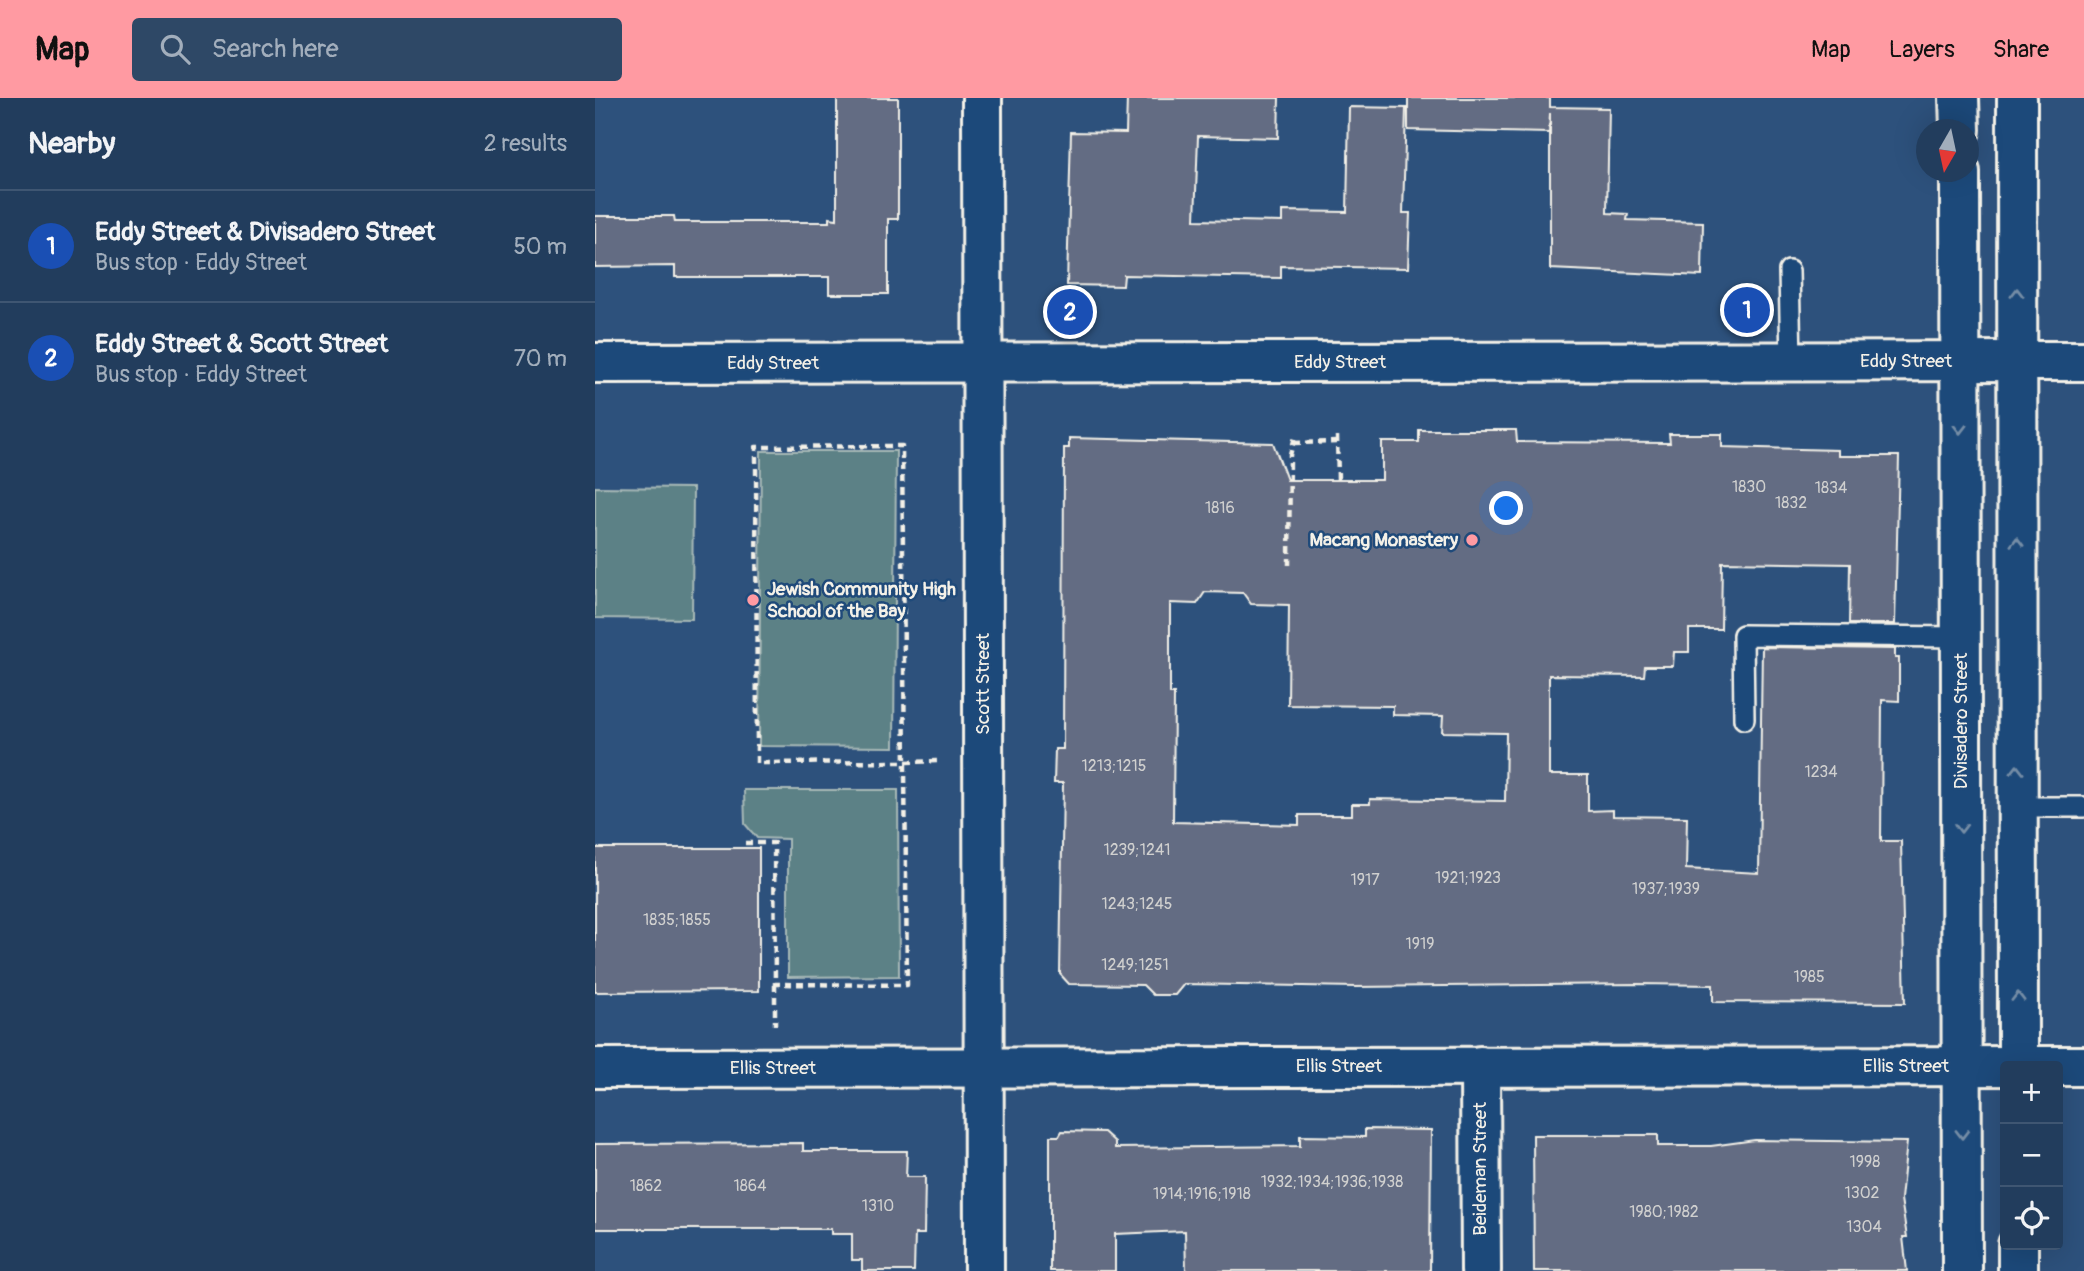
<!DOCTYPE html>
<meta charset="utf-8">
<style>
:root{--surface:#223d5d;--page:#2e4866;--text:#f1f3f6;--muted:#a2aebc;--line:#3f5672;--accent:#ff9aa2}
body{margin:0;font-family:Pangolin,sans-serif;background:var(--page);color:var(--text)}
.controls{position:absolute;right:21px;bottom:21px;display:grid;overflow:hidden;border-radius:7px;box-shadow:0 7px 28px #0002}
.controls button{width:63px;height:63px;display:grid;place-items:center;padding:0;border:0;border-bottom:2px solid var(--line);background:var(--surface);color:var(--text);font:35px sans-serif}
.compass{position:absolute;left:1321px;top:21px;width:63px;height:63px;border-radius:50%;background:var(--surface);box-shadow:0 7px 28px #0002;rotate:189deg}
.you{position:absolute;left:912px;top:411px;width:24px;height:24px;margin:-18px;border:5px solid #fff;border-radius:50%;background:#1a73e8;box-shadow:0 0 0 10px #1a73e833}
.badge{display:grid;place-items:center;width:46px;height:46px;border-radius:50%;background:var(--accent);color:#fff;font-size:23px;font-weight:700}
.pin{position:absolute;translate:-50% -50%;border:4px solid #fff;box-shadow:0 2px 7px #0006}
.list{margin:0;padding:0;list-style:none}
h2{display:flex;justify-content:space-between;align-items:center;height:91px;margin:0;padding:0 28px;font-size:30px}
h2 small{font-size:23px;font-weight:400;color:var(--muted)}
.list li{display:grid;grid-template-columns:46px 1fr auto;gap:21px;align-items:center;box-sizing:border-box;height:112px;padding:0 28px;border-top:2px solid var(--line)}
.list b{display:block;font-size:26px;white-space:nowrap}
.list p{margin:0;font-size:23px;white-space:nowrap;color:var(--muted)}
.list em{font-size:23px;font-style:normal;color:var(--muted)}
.icon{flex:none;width:38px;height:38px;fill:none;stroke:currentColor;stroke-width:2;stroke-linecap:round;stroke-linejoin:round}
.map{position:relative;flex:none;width:1489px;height:1173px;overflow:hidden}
header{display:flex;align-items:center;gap:42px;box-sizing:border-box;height:98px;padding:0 35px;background:var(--accent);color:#111}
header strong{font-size:33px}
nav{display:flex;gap:38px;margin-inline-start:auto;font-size:24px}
.search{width:490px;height:63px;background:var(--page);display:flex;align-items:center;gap:18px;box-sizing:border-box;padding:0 24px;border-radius:7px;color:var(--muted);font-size:26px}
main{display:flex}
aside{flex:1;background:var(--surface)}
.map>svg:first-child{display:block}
</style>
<header>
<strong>Map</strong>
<div class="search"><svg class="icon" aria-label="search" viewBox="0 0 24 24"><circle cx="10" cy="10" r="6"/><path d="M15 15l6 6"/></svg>Search here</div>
<nav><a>Map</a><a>Layers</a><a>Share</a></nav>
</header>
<main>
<aside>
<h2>Nearby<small>2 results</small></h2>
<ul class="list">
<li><span class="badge" style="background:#1a4fb4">1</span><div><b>Eddy Street &amp; Divisadero Street</b><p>Bus stop · Eddy Street</p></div><em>50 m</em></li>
<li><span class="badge" style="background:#1a4fb4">2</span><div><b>Eddy Street &amp; Scott Street</b><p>Bus stop · Eddy Street</p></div><em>70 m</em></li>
</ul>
</aside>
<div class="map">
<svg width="1489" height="1173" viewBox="0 0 1489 1173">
<rect width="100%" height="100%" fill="#2d517c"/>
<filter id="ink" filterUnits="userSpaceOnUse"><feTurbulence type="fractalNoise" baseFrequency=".0143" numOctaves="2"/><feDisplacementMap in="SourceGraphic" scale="14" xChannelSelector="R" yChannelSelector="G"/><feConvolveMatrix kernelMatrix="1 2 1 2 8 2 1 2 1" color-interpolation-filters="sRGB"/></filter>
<g filter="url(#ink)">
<g fill="#5c8186" stroke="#a8b9b7" stroke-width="2">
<polygon points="166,353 301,353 299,649 164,648"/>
<polygon points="0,389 98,390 97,521 0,520"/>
<polygon points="149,692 303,692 304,878 193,879 193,741 162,740 150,726"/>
</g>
<g fill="#636c83" stroke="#f4f1e8" stroke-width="2" fill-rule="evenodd">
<polygon points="242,0 303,0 303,121 293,121 293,196 234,196 234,179 80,179 80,168 0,169 0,118 79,118 80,124 234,124 234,120 242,121"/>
<polygon points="532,0 684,0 683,40 603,38 600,122 687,124 687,113 752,114 754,9 811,10 808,115 815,115 813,170 686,168 686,180 529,177 528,188 472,187 476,34 531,35"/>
<polygon points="813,0 955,0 955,9 1014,10 1012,115 1033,116 1032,122 1108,124 1107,178 955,171 955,15 954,35 813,32"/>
<path d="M824,332h97l1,12 153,1 -1,-9h53v13l116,3v6h61l-4,168h-46l1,-60 -128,-2 -1,67h-32v23h-15l-1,14h-28l-1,10 -95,-1v100h39v36l25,-1v6l74,1 -1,52 73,4 3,-226 133,2v9h4v43l-17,-1 -1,141h20l4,162 -192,-1v-17l-75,-1 -282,3 -172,-3 -9,11h-22l-10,-10 -74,-1 -9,-10 3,-191h-9l1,-34h8l1,-301h5v-10l204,5 14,37h95v-38h37zM610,494l38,1 8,11 38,1 -1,100 105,1v9l50,1 -1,16 64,1 -1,68 -135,-2v5h-18v11h-53v10l-126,-3 1,-128h-4v-91l27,1z"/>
<polygon points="0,750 164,750 164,893 0,894"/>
<polygon points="770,1031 836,1032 835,1173 591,1173 590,1133 520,1136 520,1173 455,1173 455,1038 464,1038 467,1033 509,1034 520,1044 520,1050 705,1048 705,1038 770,1039"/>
<polygon points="938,1037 1063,1037 1063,1048 1116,1048 1160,1042 1312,1044 1306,1101 1312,1139 1308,1139 1312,1173 939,1173"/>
<polygon points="208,1045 208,1053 312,1053 311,1079 330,1079 329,1136 320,1136 319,1173 267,1173 267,1162 257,1162 257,1136 236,1136 236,1131 0,1131 0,1046"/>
</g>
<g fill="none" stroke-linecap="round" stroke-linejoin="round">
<g stroke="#f4f1e8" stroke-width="24">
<g id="lane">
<polyline points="1194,173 1196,263"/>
<polyline points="1149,621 1148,537 1366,539"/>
<polyline points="1422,709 1489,709"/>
</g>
</g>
<g stroke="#f4f1e8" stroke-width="44">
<g id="street">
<polyline points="387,0 389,1173"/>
<polyline points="0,265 1489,263"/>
<polyline points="885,968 886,1173"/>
<polyline points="0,970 1489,968"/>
</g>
</g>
<g stroke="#f4f1e8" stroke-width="44">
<g id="secondary">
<polyline points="1364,0 1365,32"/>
<polyline points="1422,0 1423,968"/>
<polyline points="1365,74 1367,1173"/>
<polyline points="1423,1147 1423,1173"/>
</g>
</g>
<g stroke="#f4f1e8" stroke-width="4.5" stroke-dasharray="7 5" stroke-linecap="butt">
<polyline points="742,338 743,382"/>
<polyline points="699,345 743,344"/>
<polyline points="694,467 695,357 700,339"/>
<polyline points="150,745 179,745 180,886 312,887 307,348 161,349 162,665 310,664 346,663"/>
<polyline points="180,886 180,927"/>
</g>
<use href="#lane" stroke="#1f4a7a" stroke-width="19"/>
<use href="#street" stroke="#1f4a7a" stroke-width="38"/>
<use href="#secondary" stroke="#1f4a7a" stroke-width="38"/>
</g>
<defs><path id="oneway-chevron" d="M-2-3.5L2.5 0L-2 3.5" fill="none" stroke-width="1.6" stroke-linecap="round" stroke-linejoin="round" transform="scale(1.75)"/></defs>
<g stroke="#748da6">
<use href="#oneway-chevron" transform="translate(1422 195) rotate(-90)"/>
<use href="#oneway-chevron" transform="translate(1365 331) rotate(90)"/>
<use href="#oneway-chevron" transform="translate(1422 444) rotate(-90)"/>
<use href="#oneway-chevron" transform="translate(1422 672) rotate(-90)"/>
<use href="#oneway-chevron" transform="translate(1366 730) rotate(90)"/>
<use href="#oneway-chevron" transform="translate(1423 899) rotate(-90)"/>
<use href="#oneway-chevron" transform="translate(1367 1036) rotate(90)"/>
</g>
</g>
<g fill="#ff9aa2" stroke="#1f4a7a" stroke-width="2.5">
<circle cx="877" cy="442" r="7"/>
<circle cx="158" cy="502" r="7"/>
</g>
<g text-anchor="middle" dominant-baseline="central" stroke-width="5" stroke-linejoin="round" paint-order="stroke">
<g font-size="16" fill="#d0d0cf">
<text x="1154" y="389">1830</text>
<text x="1236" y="390">1834</text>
<text x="1196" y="405">1832</text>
<text x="625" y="410">1816</text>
<text x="519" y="668">1213;1215</text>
<text x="1226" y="674">1234</text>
<text x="542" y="752">1239;1241</text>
<text x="873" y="780">1921;1923</text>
<text x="770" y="782">1917</text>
<text x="1071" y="791">1937;1939</text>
<text x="542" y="806">1243;1245</text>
<text x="82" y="822">1835;1855</text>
<text x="825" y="846">1919</text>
<text x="540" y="867">1249;1251</text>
<text x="1214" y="879">1985</text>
<text x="1270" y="1064">1998</text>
<text x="737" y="1084">1932;1934;1936;1938</text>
<text x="51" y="1088">1862</text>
<text x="155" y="1088">1864</text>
<text x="1267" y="1095">1302</text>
<text x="607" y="1096">1914;1916;1918</text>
<text x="283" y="1108">1310</text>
<text x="1069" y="1114">1980;1982</text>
<text x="1269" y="1129">1304</text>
</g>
<g font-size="19" fill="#f4f1e8" stroke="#1f4a7a">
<text x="1311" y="263">Eddy Street</text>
<text x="745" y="264">Eddy Street</text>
<text x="178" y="265">Eddy Street</text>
<text transform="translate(388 586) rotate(-90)">Scott Street</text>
<text transform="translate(1366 623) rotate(-90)">Divisadero Street</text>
<text x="744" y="968">Ellis Street</text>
<text x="1311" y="968">Ellis Street</text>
<text x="178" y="970">Ellis Street</text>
<text transform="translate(885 1071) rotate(-90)">Beideman Street</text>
</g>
<g font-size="19" font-weight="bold" fill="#f4f1e8" stroke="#1f4a7a" text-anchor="end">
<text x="863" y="442">Macang Monastery</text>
<text x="172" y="491" text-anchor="start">Jewish Community High<tspan x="172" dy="22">School of the Bay</tspan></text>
</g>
</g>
</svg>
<div class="controls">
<button>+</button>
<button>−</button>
<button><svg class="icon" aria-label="locate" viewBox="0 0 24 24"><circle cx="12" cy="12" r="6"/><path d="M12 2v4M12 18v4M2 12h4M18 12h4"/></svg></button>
</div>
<svg class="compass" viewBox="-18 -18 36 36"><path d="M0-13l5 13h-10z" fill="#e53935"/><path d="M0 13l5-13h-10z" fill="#a2aebc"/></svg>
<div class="you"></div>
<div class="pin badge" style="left:1152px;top:212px;background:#1a4fb4">1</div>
<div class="pin badge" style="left:475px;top:214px;background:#1a4fb4">2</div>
</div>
</main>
